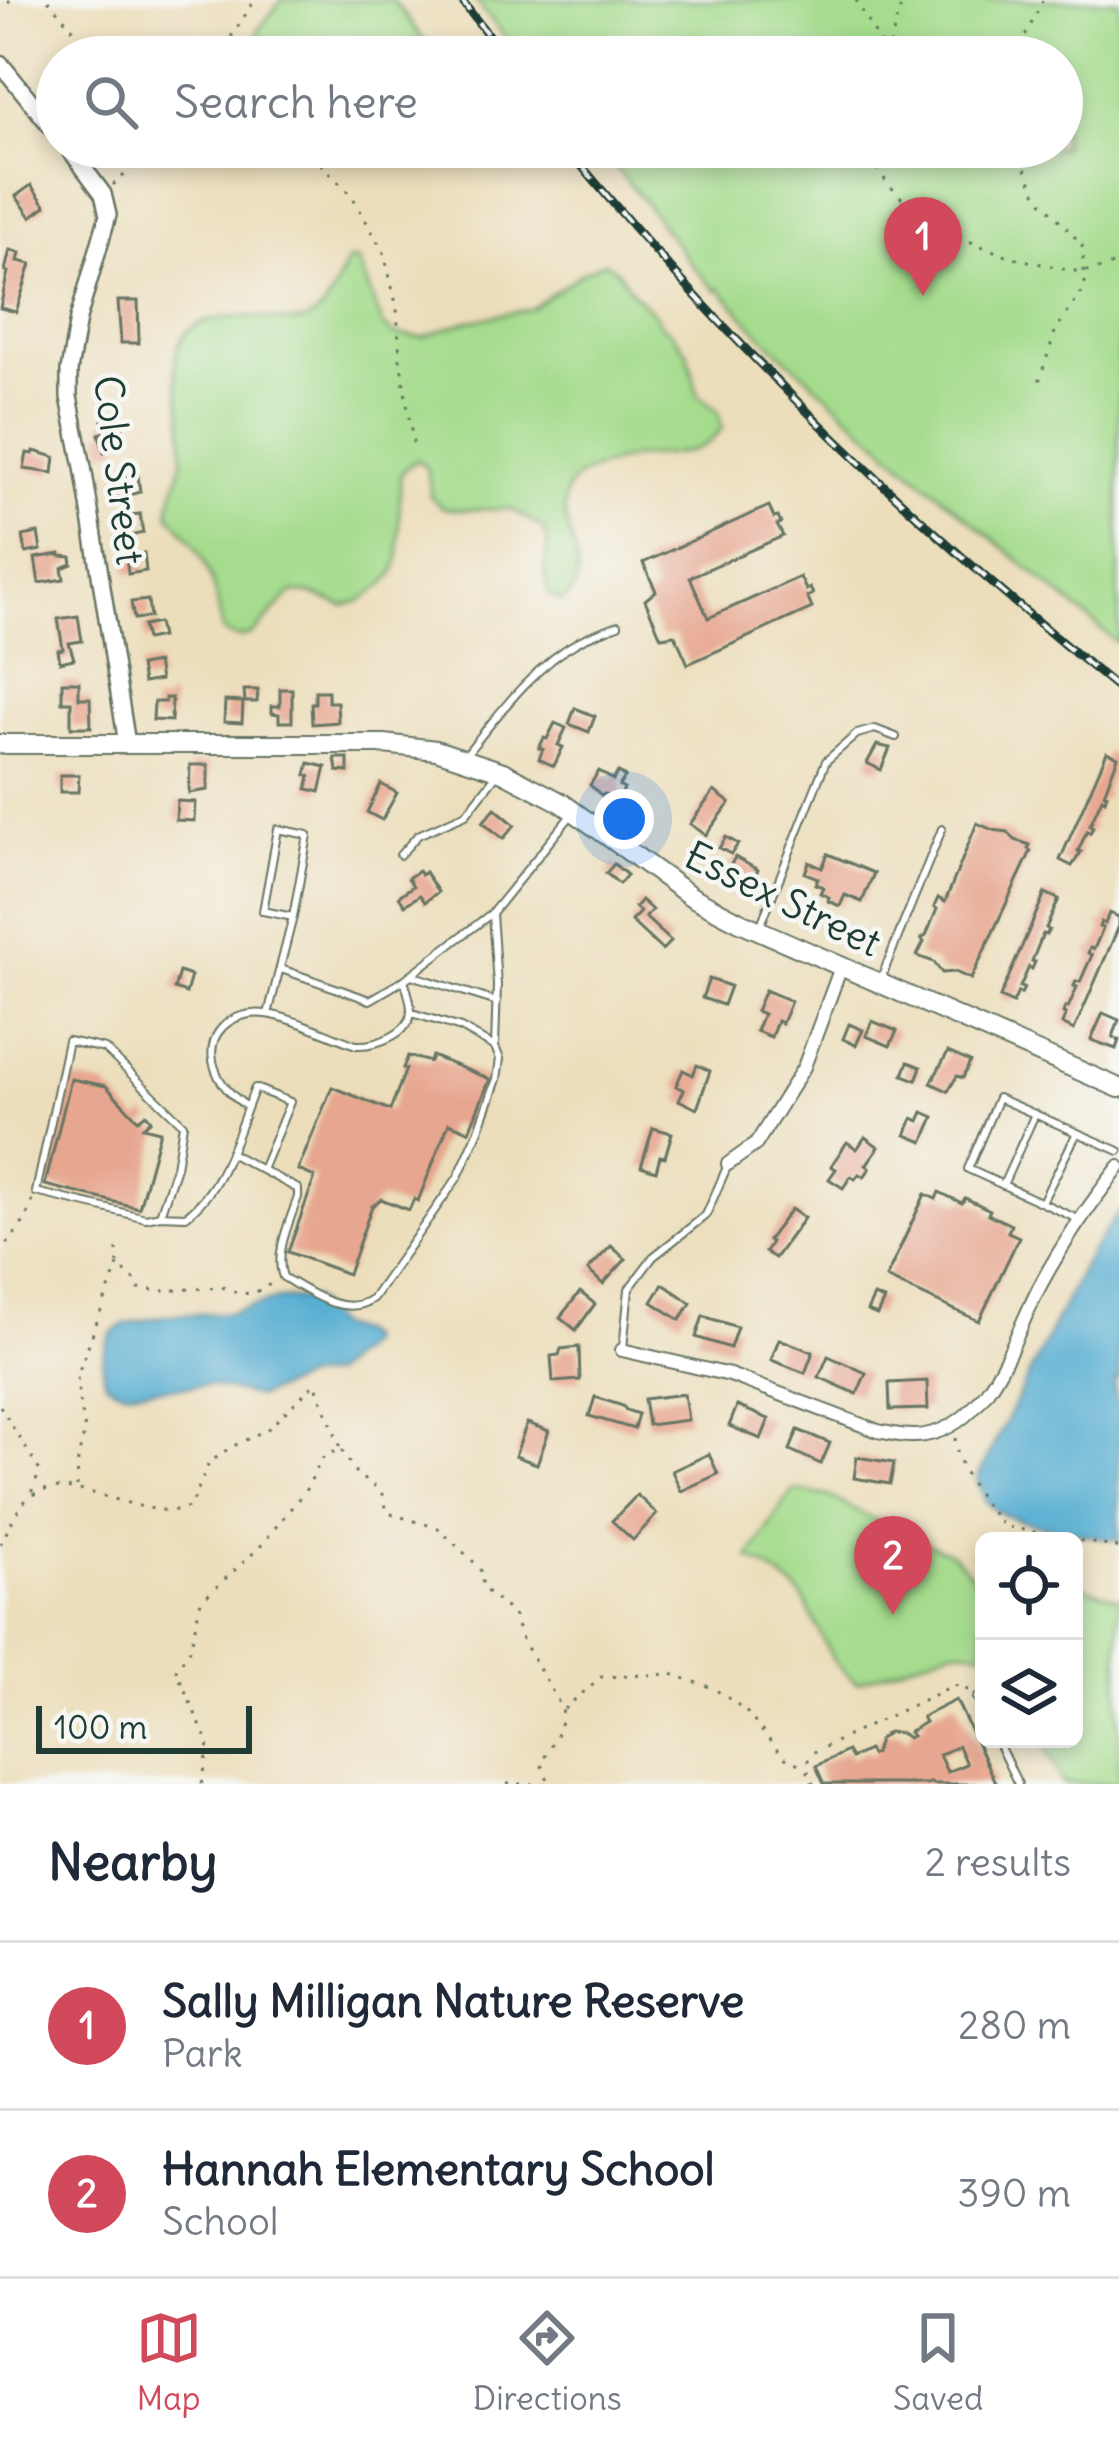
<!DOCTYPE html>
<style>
:root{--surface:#fff;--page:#f2f2f3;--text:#1f2937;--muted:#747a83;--line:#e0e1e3;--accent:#d1495b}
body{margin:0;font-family:Delius,sans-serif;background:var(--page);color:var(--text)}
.controls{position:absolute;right:36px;bottom:36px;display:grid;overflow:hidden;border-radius:18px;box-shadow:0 6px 18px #0003}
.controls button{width:108px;height:108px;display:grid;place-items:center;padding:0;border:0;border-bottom:3px solid var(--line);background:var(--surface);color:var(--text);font:60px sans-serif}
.scale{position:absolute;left:36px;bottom:30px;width:216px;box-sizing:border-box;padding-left:12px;border:6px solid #1f3d34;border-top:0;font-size:33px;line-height:42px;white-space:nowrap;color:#1f3d34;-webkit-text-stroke:9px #f6f6f2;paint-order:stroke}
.you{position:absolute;left:624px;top:819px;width:42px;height:42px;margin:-30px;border:9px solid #fff;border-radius:50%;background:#1a73e8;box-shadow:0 0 0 18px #1a73e833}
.badge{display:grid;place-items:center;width:78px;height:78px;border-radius:50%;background:var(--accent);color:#fff;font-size:39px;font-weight:700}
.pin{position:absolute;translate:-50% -99px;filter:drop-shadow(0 3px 6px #0008)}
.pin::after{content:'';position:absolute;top:63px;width:42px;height:36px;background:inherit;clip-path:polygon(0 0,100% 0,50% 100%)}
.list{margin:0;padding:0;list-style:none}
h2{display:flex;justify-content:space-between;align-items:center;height:156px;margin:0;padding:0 48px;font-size:51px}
h2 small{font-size:39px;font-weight:400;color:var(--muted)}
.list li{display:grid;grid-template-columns:78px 1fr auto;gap:36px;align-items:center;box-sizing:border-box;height:168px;padding:0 48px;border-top:3px solid var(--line)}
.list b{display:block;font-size:45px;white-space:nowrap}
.list p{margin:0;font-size:39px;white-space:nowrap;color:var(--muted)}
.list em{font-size:39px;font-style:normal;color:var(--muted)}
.icon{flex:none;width:66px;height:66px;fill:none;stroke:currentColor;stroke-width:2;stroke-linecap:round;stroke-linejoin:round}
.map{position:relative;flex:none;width:1119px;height:1784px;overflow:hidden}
.search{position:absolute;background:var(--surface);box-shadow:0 6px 18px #0003;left:36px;right:36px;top:36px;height:132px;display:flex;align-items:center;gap:30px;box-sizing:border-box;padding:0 42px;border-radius:66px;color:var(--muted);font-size:45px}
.sheet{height:492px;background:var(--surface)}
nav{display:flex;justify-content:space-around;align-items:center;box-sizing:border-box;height:168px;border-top:3px solid var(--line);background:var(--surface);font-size:33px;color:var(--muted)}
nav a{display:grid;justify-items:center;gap:6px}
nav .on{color:var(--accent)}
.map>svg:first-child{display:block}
</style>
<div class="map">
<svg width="1119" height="1784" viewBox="0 0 1119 1784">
<rect width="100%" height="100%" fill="#f6f6f2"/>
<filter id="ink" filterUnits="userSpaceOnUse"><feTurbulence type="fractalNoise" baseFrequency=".00833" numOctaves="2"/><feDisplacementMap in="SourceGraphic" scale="24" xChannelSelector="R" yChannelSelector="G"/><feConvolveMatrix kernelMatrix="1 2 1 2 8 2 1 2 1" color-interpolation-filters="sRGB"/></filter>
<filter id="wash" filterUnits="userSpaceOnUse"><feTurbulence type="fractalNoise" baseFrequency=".004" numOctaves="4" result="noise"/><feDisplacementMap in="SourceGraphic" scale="48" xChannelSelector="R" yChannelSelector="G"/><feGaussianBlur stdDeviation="2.7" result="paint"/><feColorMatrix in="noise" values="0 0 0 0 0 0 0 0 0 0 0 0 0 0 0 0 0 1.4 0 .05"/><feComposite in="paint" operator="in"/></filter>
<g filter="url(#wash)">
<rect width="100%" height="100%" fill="#ecdebb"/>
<g fill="#a5dc8d" stroke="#628c60" stroke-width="3">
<polygon points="282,0 393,0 437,57 256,57 254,54 258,30"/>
<path d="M475,0h644v644l-218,-182 -141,-128 -41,-46 -2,3c-26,-24 -42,-48 -63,-76 -17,-24 -38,-46 -58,-68h466v-90h-541z"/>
<path d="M349,260l9,1 25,65 13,9 27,2 41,-15 67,-13 49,-35 24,-12 13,8 15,22 25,24 3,8 12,8 16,21 10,42 20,16 4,17c-19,30 -54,25 -85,29 -12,1 -24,6 -36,10 -11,4 -26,9 -32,19 -21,38 34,82 -7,116l-14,-9 -3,-25 3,-27 -7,-14 -30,-18 -51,1 -17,-2 -13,-12c-1,-13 1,-31 -14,-36l-13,11 -3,8 -1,79 -5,15 -12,13 -22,15 -16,5 -32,-12 -18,-2c-25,15 -39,64 -72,38 -7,-50 -17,-79 -53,-116 2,-18 10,-35 13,-53 2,-18 1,-38 -1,-55 -3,-22 -11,-42 -1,-64 11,-27 59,-26 83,-24 16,2 30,8 46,1 24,-11 26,-40 40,-59z"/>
<path d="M795,1490l33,6 69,35 54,22 21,22 12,28v49l-31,-4 -96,34c-32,-22 -35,-50 -53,-82 -11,-17 -36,-33 -55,-42l35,-56z"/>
<polygon points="1074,1584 1119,1598 1119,1784 1063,1784 1042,1739 1074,1739"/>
</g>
<g fill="#54add1" stroke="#3a7582" stroke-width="3">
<path d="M1119,1212v167l-4,3 1,21 3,2v135c-27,-4 -101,-15 -122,-29 -12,-7 -16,-20 -20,-32l112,-225z"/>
<polygon points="296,1298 313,1299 334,1325 359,1333 366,1339 364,1346 331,1375 306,1378 258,1397 208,1385 123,1391 107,1383 103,1376 103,1358 108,1341 112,1333 125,1324 168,1315 228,1313 278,1299"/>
</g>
<g id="blocks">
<g fill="#e7a68f" fill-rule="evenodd">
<polygon points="31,185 46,206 31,217 16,196"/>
<polygon points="10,250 20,253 18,261 31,264 16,312 0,308 8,272 5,271"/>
<polygon points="118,301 138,301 139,343 121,343"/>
<polygon points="119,416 126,439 120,441 121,447 104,452 99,434 106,432 102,421"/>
<polygon points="34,451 55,457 53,473 24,469 27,453 33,454"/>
<polygon points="138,475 140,492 119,498 115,479"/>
<polygon points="769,506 774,518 778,517 781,523 777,525 783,536 690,577 708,618 800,577 806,590 810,588 813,594 807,597 812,608 688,664 675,635 661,637 645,600 656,591 643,563"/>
<polygon points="140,514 143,533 127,537 122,516"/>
<polygon points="38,533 41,550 26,553 23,536"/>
<polygon points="144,553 146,571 128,574 126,555"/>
<polygon points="60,554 60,556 71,557 72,564 62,568 64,579 39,583 35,558"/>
<polygon points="148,600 150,617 134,619 131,602"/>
<polygon points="78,616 82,641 69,643 74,659 60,662 58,650 63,649 58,619"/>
<polygon points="158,623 161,637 146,640 143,626"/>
<polygon points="157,663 160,680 143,683 140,666"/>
<polygon points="62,682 79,682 79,698 90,698 91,727 71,727 71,702 62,702"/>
<polygon points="280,689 292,689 292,722 279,722 279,714 272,713 272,706 280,706"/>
<polygon points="244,690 258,690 257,702 245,702"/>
<polygon points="315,691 328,691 328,702 337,702 338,722 312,724 311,703 315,703"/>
<polygon points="165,698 172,698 171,721 153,720 154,702 165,702"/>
<polygon points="225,701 243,702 242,723 224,722"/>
<polygon points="575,708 595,716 589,732 569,724"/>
<polygon points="555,723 566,728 558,745 563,747 554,766 539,759 543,749 539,748 544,738 547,739"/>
<polygon points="877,745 890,748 881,770 867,763"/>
<polygon points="1107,752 1118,757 1104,793 1107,794 1105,800 1102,798 1090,825 1093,827 1090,833 1087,831 1078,851 1081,852 1072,866 1060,860"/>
<polygon points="335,758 348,758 348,772 337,771"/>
<polygon points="309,763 326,767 320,792 307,789 310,776 306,775"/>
<polygon points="190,765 208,765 208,790 189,793"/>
<polygon points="599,771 613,780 618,772 625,777 619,786 624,789 618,800 604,794 602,796 590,785"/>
<polygon points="60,775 79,775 78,792 60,792"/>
<polygon points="381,784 397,793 382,820 367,812"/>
<polygon points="714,791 730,803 706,835 690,824"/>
<polygon points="177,801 195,802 194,821 176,820"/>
<polygon points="495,808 515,825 503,839 483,822"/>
<polygon points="977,823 993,830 1008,832 1015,840 1030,845 1028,849 1031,851 971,979 955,972 942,973 934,962 917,956 924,942 921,939 926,936 937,909 934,907 938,898 945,902"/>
<polygon points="726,837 738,844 731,854 719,848"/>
<polygon points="828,854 874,873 862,902 845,895 840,906 828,901 829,897 820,893 823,887 815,884 818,878 805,873 809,862 822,868"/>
<polygon points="735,857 758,870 748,886 733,878 736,874 728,870"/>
<polygon points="614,864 627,875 619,884 606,873"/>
<polygon points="418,871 421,875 425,872 438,892 425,902 420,895 405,905 399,896 413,886 408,878"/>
<polygon points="1045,893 1059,899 1046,928 1049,930 1046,935 1043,934 1032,961 1035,962 1032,969 1029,967 1020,987 1024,988 1021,994 1018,992 1013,1003 1000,997"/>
<polygon points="641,900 652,910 645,917 671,941 662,950 631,921 640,912 635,907"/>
<polygon points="1109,913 1119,917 1119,926 1074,1030 1062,1024 1066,1014 1063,1013 1065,1007 1068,1008 1077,987 1074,986 1076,981 1080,982 1092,955 1088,953 1090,948 1094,949 1103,928 1099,927 1101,922 1105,924"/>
<polygon points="179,972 191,976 186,993 174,989"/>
<polygon points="709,979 730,986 723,1005 702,998"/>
<polygon points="765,990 791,1001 782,1023 777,1021 771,1037 756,1031 763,1014 756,1011"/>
<polygon points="1103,1013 1119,1020 1113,1037 1119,1040 1116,1049 1091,1040"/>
<polygon points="872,1021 897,1031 890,1046 866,1036"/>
<polygon points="849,1024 863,1030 856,1045 843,1039"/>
<polygon points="948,1052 970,1062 963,1078 957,1076 948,1091 931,1083"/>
<polygon points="408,1056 430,1062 432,1056 490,1079 469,1131 449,1123 418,1201 414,1199 409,1210 381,1199 372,1206 348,1274 288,1252 315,1177 298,1170 332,1087 390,1110 406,1069 403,1068"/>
<polygon points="908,1062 921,1067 916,1080 903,1075"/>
<polygon points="697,1065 710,1071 697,1109 679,1100 684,1090 676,1086 683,1070 693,1075"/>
<polygon points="71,1079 106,1086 138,1120 146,1114 151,1120 143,1127 160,1131 139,1208 45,1185"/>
<polygon points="923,1112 934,1117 923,1142 906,1135 913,1118 919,1121"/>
<polygon points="653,1128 672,1133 665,1157 660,1156 656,1171 641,1166"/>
<polygon points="865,1137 879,1147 866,1165 870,1168 864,1177 859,1174 855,1179 851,1176 843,1188 829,1179 836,1169 831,1166 847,1142 857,1149"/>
<polygon points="939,1192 962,1203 965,1198 990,1210 988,1214 1011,1225 1008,1232 1019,1237 979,1321 886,1278 925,1194 936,1199"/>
<polygon points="791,1209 804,1218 775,1258 765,1252 771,1242 768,1240"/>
<polygon points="611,1246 626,1259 603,1284 588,1270"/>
<polygon points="663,1284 691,1303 680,1320 652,1302"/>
<polygon points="580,1292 595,1304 576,1330 560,1317"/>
<polygon points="874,1296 884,1300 877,1315 867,1311"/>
<polygon points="703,1316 737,1327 730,1348 696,1337"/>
<polygon points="779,1339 813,1352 805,1373 771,1360"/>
<polygon points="579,1347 580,1380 553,1382 551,1356 559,1355 561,1349"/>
<polygon points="828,1356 866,1373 857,1394 819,1377"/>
<polygon points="927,1381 928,1409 890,1410 889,1383"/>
<polygon points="684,1394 688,1420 648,1425 644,1399"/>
<polygon points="595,1397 623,1406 626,1410 638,1414 634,1429 589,1416"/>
<polygon points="737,1406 769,1419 761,1439 729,1426"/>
<polygon points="527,1423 549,1431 537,1464 515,1456"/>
<polygon points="798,1430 830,1443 821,1464 790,1450"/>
<polygon points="709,1454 718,1474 681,1491 672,1471"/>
<polygon points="857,1457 894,1463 890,1484 854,1478"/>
<polygon points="637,1495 657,1514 633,1540 612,1521"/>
<path d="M956,1700l40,84h-64l-1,-2 -4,2h-103l-8,-18 31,-15 4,7 17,-8 3,5 4,-2 4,-14 9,-7 12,1 8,5 4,-2 -3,-4 16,-10 -3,-5zM958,1746l8,18 -19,8 -8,-17z"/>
</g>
</g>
</g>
<g filter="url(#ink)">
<use href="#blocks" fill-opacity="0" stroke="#677563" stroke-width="3"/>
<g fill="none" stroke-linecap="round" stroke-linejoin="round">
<g stroke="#677563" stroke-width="10">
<g id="service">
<path d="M464,757c34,-42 69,-91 117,-117 12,-6 25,-10 37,-15"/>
<polyline points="400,855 418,835 466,814 498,773"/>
<polyline points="760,927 826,761 857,734 875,729 896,737"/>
<polyline points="281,969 370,1000 404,980 492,913 572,814"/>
<polyline points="411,975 497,1002"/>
<polyline points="880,981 942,829"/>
<polyline points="412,1013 461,1028 495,1047"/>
<polyline points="268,1014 293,917 308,835 278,829 263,911 293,917"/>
<path d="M247,1107c-13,-10 -25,-20 -31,-36 -14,-36 14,-61 50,-57 25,3 65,22 90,31 19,1 56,-11 55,-35 0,-9 -4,-21 -7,-30"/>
<path d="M230,1153l68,36v8c-8,24 -24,56 -15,80 26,15 62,42 90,21l85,-121 21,-47 18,-51 3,-20 -5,-12 2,-62 -5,-72"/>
<polyline points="1003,1185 1035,1114"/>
<polyline points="1042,1202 1077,1133"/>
<path d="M160,1215l16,-48 7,-43 -78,-75 -37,-8 -32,151 110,26 14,-3 26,1c39,-29 51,-85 69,-128l35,14 -28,68"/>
<polyline points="1080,1220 968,1169 998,1098 1119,1151"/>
<polyline points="623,1349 629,1289 653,1257 706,1215 727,1167"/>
<polyline points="977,1698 984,1713"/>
<polyline points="996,1739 1018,1784"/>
</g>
</g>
<g stroke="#677563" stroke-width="16">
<g id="minor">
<polyline points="728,1164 756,1144 804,1067 841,967"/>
<path d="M622,1350l108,25 148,56c15,3 31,7 47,4 67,-12 88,-99 116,-151 22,-41 49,-80 78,-117"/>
</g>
</g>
<g stroke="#677563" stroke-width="20">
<g id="tertiary">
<polyline points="0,63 57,134"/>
<polyline points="68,147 103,194 108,215 78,319 69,371 69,397 83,467 127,744"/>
</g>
</g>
<g stroke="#677563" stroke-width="22">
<polyline id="secondary" points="0,744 384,744 436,750 503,772 562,803 692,897 740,922 1119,1088"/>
</g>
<g stroke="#677563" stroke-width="3" stroke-dasharray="3 9" stroke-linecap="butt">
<polyline points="8,0 12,4"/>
<polyline points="48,0 78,35"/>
<polyline points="856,0 887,55"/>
<polyline points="218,57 255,0"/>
<polyline points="887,57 899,11 906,0"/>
<polyline points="1015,57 1043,0"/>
<polyline points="304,147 352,196 384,253 397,308 400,359 414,449"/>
<path d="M866,147c28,69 111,104 180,118 11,2 25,7 37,6 11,0 25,-5 36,-8"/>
<polyline points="1015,147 1039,198 1082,245 1085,282 1081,294 1056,329 1038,385"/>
<polyline points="113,185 156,147"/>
<polyline points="117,1249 118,1265 137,1282 139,1289 160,1291 222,1287 242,1294 256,1292 276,1281"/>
<polyline points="0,1254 26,1219 33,1200"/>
<polyline points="0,1406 40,1471 30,1496"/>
<path d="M955,1438c3,35 27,62 48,88l116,22"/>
<polyline points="342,1450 357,1475 381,1491 388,1513 438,1528 480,1568 483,1588 513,1614 521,1637 563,1710 559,1730 541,1764 550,1784"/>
<polyline points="77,1487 78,1458 85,1430 79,1400 77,1376 118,1265"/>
<path d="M0,1544c10,-15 16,-38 31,-48 43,-28 116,30 160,10l18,-43 19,-14 41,-21 46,-45 26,65 -19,10 -15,30 -47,59 -59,54 -11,48 -14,21 33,75 -7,39"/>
<polyline points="564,1709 601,1677 671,1674 713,1688 744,1709 783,1757 806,1767"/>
<polyline points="507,1784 548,1784"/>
<polyline points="813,1784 806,1767 810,1754 950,1687 959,1685 971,1692"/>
</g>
<use href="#service" stroke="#fff" stroke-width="6"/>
<use href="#minor" stroke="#fff" stroke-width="12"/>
<use href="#tertiary" stroke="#fff" stroke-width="15"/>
<use href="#secondary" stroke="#fff" stroke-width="18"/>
<g stroke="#1f3d34" stroke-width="9">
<g id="rail">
<polyline points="461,0 505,57"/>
<path d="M566,147c164,200 351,380 553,542"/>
</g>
</g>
<use href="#rail" stroke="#f6f6f2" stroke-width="4.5" stroke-dasharray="14" stroke-linecap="butt"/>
</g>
</g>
<g text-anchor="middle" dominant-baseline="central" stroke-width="9" stroke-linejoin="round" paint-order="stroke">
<g font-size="39" fill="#1f3d34" stroke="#f6f6f2">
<text transform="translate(119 470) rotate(83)">Cole Street</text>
<text transform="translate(783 899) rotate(26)">Essex Street</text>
</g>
</g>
</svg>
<div class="controls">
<button><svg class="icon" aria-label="locate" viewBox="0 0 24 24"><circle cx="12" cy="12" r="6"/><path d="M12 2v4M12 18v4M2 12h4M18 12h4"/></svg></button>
<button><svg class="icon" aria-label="layers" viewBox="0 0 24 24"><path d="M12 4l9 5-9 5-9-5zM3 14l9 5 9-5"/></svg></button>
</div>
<div class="scale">100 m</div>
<div class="you"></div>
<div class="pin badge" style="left:923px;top:296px">1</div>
<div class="pin badge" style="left:893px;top:1615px">2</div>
<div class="search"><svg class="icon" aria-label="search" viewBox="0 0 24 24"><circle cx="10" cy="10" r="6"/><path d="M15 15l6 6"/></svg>Search here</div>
</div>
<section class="sheet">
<h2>Nearby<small>2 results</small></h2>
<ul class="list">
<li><span class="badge">1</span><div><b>Sally Milligan Nature Reserve</b><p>Park</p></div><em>280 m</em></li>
<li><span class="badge">2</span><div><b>Hannah Elementary School</b><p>School</p></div><em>390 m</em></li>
</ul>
</section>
<nav>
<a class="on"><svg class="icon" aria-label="map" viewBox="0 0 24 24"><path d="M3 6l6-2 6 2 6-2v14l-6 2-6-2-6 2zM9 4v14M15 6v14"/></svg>Map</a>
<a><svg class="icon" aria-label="directions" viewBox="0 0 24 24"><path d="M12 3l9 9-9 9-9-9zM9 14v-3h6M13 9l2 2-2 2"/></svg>Directions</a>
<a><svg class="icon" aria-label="saved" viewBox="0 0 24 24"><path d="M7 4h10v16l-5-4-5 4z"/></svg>Saved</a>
</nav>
